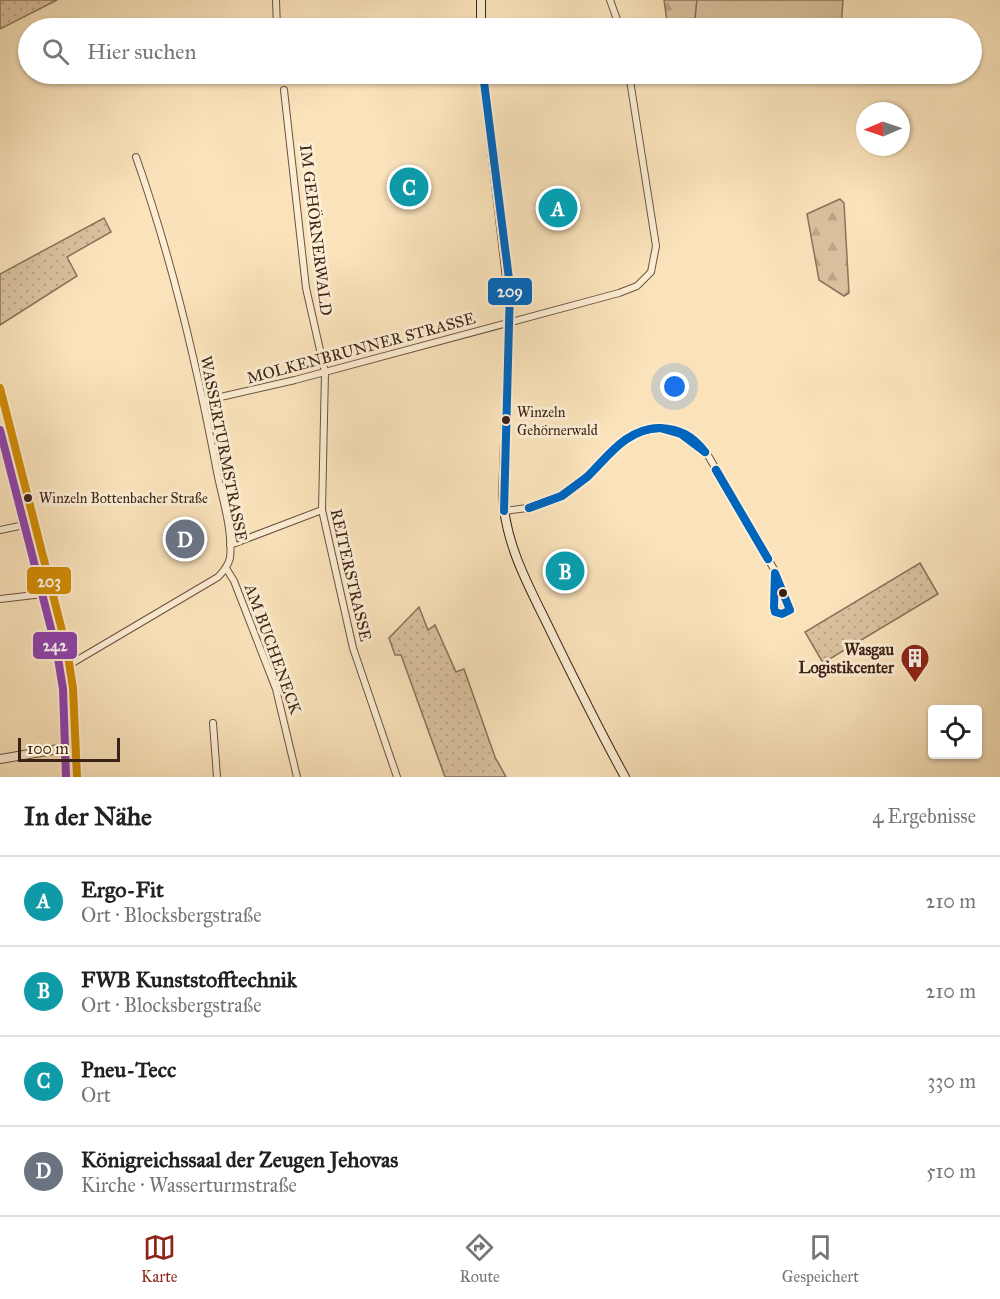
<!DOCTYPE html>
<html lang="de">
<meta charset="utf-8">
<style>
:root{--surface:#fff;--page:#f2f2f2;--text:#222;--muted:#767676;--line:#e0e0e0;--accent:#8f2418}
body{margin:0;font-family:"IM FELL Great Primer",serif;background:var(--page);color:var(--text)}
.controls{position:absolute;right:18px;bottom:18px;display:grid;overflow:hidden;border-radius:6px;box-shadow:0 2px 4px #0004}
.controls button{width:54px;height:54px;display:grid;place-items:center;padding:0;border:0;border-bottom:2px solid var(--line);background:var(--surface);color:var(--text);font:30px sans-serif}
.compass{position:absolute;left:856px;top:102px;width:54px;height:54px;border-radius:50%;background:var(--surface);box-shadow:0 2px 4px #0004;rotate:268deg}
.scale{position:absolute;left:18px;bottom:15px;width:102px;box-sizing:border-box;padding-left:6px;border:3px solid #3b2218;border-top:0;font-size:16px;line-height:21px;white-space:nowrap;color:#3b2218;-webkit-text-stroke:4px #fcedd3;paint-order:stroke}
.you{position:absolute;left:675px;top:387px;width:21px;height:21px;margin:-15px;border:4px solid #fff;border-radius:50%;background:#1a73e8;box-shadow:0 0 0 9px #1a73e833}
.badge{display:grid;place-items:center;width:39px;height:39px;border-radius:50%;background:var(--accent);color:#fff;font-size:20px;font-weight:700}
.pin{position:absolute;translate:-50% -50%;border:3px solid #fff;box-shadow:0 2px 6px #0006}
.list{margin:0;padding:0;list-style:none}
h2{display:flex;justify-content:space-between;align-items:center;height:78px;margin:0;padding:0 24px;font-size:26px}
h2 small{font-size:20px;font-weight:400;color:var(--muted)}
.list li{display:grid;grid-template-columns:39px 1fr auto;gap:18px;align-items:center;box-sizing:border-box;height:90px;padding:0 24px;border-top:2px solid var(--line)}
.list b{display:block;font-size:22px;white-space:nowrap}
.list p{margin:0;font-size:20px;white-space:nowrap;color:var(--muted)}
.list em{font-size:20px;font-style:normal;color:var(--muted)}
.icon{flex:none;width:33px;height:33px;fill:none;stroke:currentColor;stroke-width:2;stroke-linecap:round;stroke-linejoin:round}
.map{position:relative;flex:none;width:1000px;height:777px;overflow:hidden}
.search{position:absolute;background:var(--surface);box-shadow:0 2px 4px #0004;left:18px;right:18px;top:18px;height:66px;display:flex;align-items:center;gap:15px;box-sizing:border-box;padding:0 21px;border-radius:33px;color:var(--muted);font-size:22px}
.sheet{height:438px;background:var(--surface)}
nav{display:flex;justify-content:space-around;align-items:center;box-sizing:border-box;height:84px;border-top:2px solid var(--line);background:var(--surface);font-size:16px;color:var(--muted)}
nav a{display:grid;justify-items:center;gap:3px}
nav .on{color:var(--accent)}
.map>svg:first-child{display:block}
</style>
<div class="map">
<svg width="1000" height="777" viewBox="0 0 1000 777">
<defs>
<pattern id="grass-dots" width="8" height="8" patternUnits="userSpaceOnUse" patternTransform="scale(1.5)"><rect width="8" height="8" fill="#dac29f"/><path d="M2 2h.1M6 6h.1" fill="none" stroke="#bca688" stroke-width="1.8" stroke-linecap="round"/></pattern>
<pattern id="forest-firs" width="22" height="20" patternUnits="userSpaceOnUse" patternTransform="scale(1.5)"><rect width="22" height="20" fill="#dac29f"/><path d="M5 1l3.5 6h-7zM16 11l3.5 6h-7z" fill="#bca688"/></pattern>
</defs>
<rect width="100%" height="100%" fill="#fae3bb"/>
<filter id="stains"><feTurbulence type="fractalNoise" baseFrequency=".00333" numOctaves="4"/><feColorMatrix values="0 0 0 0 .2 0 0 0 0 .09 0 0 0 0 .02 0 0 0 .5 -.17"/></filter>
<radialGradient id="worn" r=".72"><stop offset=".6" stop-color="#630" stop-opacity="0"/><stop offset="1" stop-color="#630" stop-opacity=".3"/></radialGradient>
<g fill="url(#grass-dots)" stroke="#8a725c" stroke-width="1.5">
<polygon points="0,0 57,0 0,29"/>
<polygon points="104,218 111,232 67,257 77,276 0,325 0,274"/>
<polygon points="920,563 938,594 823,663 805,632"/>
<polygon points="419,607 428,630 435,625 456,672 464,669 495,757 506,777 445,777 401,655 395,655 389,638"/>
</g>
<g fill="url(#forest-firs)" stroke="#8a725c" stroke-width="1.5">
<polygon points="664,0 697,0 694,28 668,28"/>
<polygon points="840,199 844,203 849,293 844,296 819,280 807,214"/>
</g>
<polygon fill="#dac29f" stroke="#8a725c" stroke-width="1.5" points="697,0 843,0 841,28 694,28"/>
<g fill="none" stroke-linecap="round" stroke-linejoin="round">
<g stroke="#6b5241" stroke-width="8">
<g id="minor">
<polyline points="276,0 277,28"/>
<polyline points="610,0 620,28"/>
<polyline points="281,74 282,77"/>
<polyline points="284,90 306,288 325,372 322,510 353,648 397,777"/>
<polyline points="203,401 295,380 619,293 637,286 651,272 656,246 629,74"/>
<polyline points="504,511 535,507 559,498 581,483 629,436 651,429 671,429 693,438 709,457 775,571"/>
<polyline points="0,530 34,523"/>
<polyline points="230,545 322,510"/>
<polyline points="226,568 234,581 276,689 297,777"/>
<polyline points="0,599 52,593"/>
<path d="M69,665l149,-88c6,-6 10,-11 12,-19 3,-28 -8,-60 -13,-86 -20,-107 -45,-213 -81,-315"/>
<polyline points="213,723 217,777"/>
<polyline points="76,746 77,777"/>
</g>
</g>
<g stroke="#6b5241" stroke-width="10">
<polyline id="tertiary" points="0,388 67,650 73,688 76,746 0,759"/>
</g>
<g stroke="#3b2218" stroke-width="10">
<g id="secondary">
<polyline points="481,28 481,0"/>
<path d="M483,74l27,229 -7,195c3,50 28,92 49,136 24,49 47,96 73,143"/>
</g>
</g>
<use href="#minor" stroke="#fcedd3" stroke-width="6"/>
<use href="#tertiary" stroke="#fcedd3" stroke-width="8"/>
<use href="#secondary" stroke="#fcedd3" stroke-width="8"/>
<g stroke="#fcedd3" stroke-width="12">
<g id="bus-1">
<polyline points="483,74 510,287 504,511"/>
<polyline points="660,428 681,434 705,452"/>
<path d="M660,428c20,1 33,8 45,24"/>
<polyline points="716,470 768,559"/>
<polyline points="716,470 768,559"/>
<path d="M587,477c21,-21 40,-49 73,-49"/>
<path d="M587,477c22,-21 39,-48 73,-49"/>
<polyline points="529,508 561,496 587,477"/>
<polyline points="529,508 562,496 587,477"/>
<polygon points="775,573 790,610 782,614 775,612 774,607"/>
</g>
</g>
<g stroke="#fcedd3" stroke-width="12">
<polyline id="bus-2" points="0,388 67,650 73,688 77,777"/>
</g>
<g stroke="#fcedd3" stroke-width="12">
<polyline id="bus-3" points="0,430 57,652 63,689 66,777"/>
</g>
<use href="#bus-1" stroke="#0065bd" stroke-width="8"/>
<use href="#bus-2" stroke="#d18c05" stroke-width="8"/>
<use href="#bus-3" stroke="#8e44ad" stroke-width="8"/>
</g>
<defs>
<g id="building-pin" transform="scale(1.5)"><path d="M0 17L-7.5 6A9.5 9.5 0 1 1 7.5 6Z" fill="#8f2418" stroke="#fcedd3"/><path d="M-4-6H4V6H1V3H-1V6H-4ZM-2.5-4.3h1.7v1.8h-1.7ZM.8-4.3h1.7v1.8H.8ZM-2.5-1h1.7V.8h-1.7ZM.8-1h1.7V.8H.8Z" fill="#fff"/></g>
</defs>
<g fill-rule="evenodd">
<use href="#building-pin" x="915" y="658"/>
</g>
<g fill="#3b2218" stroke="#fcedd3" stroke-width="2">
<circle cx="506" cy="420" r="5"/>
<circle cx="28" cy="498" r="5"/>
<circle cx="783" cy="593" r="5"/>
</g>
<g text-anchor="middle" dominant-baseline="central" stroke-width="6" stroke-linejoin="round" paint-order="stroke">
<g font-size="14" fill="#3b2218" stroke="#fcedd3" text-anchor="start">
<text x="517" y="412">Winzeln<tspan x="517" dy="18">Gehörnerwald</tspan></text>
<text x="39" y="498">Winzeln Bottenbacher Straße</text>
</g>
<g font-size="16" fill="#3b2218" stroke="#fcedd3">
<text transform="translate(316 230) rotate(83)">IM GEHÖRNERWALD</text>
<text transform="translate(361 348) rotate(-15)">MOLKENBRUNNER STRASSE</text>
<text transform="translate(224 449) rotate(79)">WASSERTURMSTRASSE</text>
<text transform="translate(351 575) rotate(77)">REITERSTRASSE</text>
<text transform="translate(273 649) rotate(70)">AM BUCHENECK</text>
</g>
<g font-size="16" font-weight="bold" fill="#3b2218" stroke="#fcedd3" text-anchor="end">
<text x="894" y="649">Wasgau<tspan x="894" dy="18">Logistikcenter</tspan></text>
</g>
</g>
<g stroke="#fcedd3" stroke-width="2">
<rect x="487" y="277" width="46" height="29" rx="6" fill="#0065bd"/>
<rect x="26" y="566" width="46" height="29" rx="6" fill="#d18c05"/>
<rect x="32" y="631" width="46" height="29" rx="6" fill="#8e44ad"/>
</g>
<g font-size="16" text-anchor="middle" font-weight="bold" fill="#fff">
<text x="510" y="297">209</text>
<text x="49" y="587">203</text>
<text x="55" y="651">242</text>
</g>
<rect width="100%" height="100%" filter="url(#stains)"/>
<rect width="100%" height="100%" fill="url(#worn)"/>
</svg>
<div class="controls">
<button><svg class="icon" aria-label="locate" viewBox="0 0 24 24"><circle cx="12" cy="12" r="6"/><path d="M12 2v4M12 18v4M2 12h4M18 12h4"/></svg></button>
</div>
<svg class="compass" viewBox="-18 -18 36 36"><path d="M0-13l5 13h-10z" fill="#e53935"/><path d="M0 13l5-13h-10z" fill="#767676"/></svg>
<div class="scale">100 m</div>
<div class="you"></div>
<div class="pin badge" style="left:558px;top:208px;background:#0f9aa8">A</div>
<div class="pin badge" style="left:565px;top:571px;background:#0f9aa8">B</div>
<div class="pin badge" style="left:409px;top:187px;background:#0f9aa8">C</div>
<div class="pin badge" style="left:185px;top:539px;background:#6b7280">D</div>
<div class="search"><svg class="icon" aria-label="search" viewBox="0 0 24 24"><circle cx="10" cy="10" r="6"/><path d="M15 15l6 6"/></svg>Hier suchen</div>
</div>
<section class="sheet">
<h2>In der Nähe<small>4 Ergebnisse</small></h2>
<ul class="list">
<li><span class="badge" style="background:#0f9aa8">A</span><div><b>Ergo-Fit</b><p>Ort · Blocksbergstraße</p></div><em>210 m</em></li>
<li><span class="badge" style="background:#0f9aa8">B</span><div><b>FWB Kunststofftechnik</b><p>Ort · Blocksbergstraße</p></div><em>210 m</em></li>
<li><span class="badge" style="background:#0f9aa8">C</span><div><b>Pneu-Tecc</b><p>Ort</p></div><em>330 m</em></li>
<li><span class="badge" style="background:#6b7280">D</span><div><b>Königreichssaal der Zeugen Jehovas</b><p>Kirche · Wasserturmstraße</p></div><em>510 m</em></li>
</ul>
</section>
<nav>
<a class="on"><svg class="icon" aria-label="map" viewBox="0 0 24 24"><path d="M3 6l6-2 6 2 6-2v14l-6 2-6-2-6 2zM9 4v14M15 6v14"/></svg>Karte</a>
<a><svg class="icon" aria-label="directions" viewBox="0 0 24 24"><path d="M12 3l9 9-9 9-9-9zM9 14v-3h6M13 9l2 2-2 2"/></svg>Route</a>
<a><svg class="icon" aria-label="saved" viewBox="0 0 24 24"><path d="M7 4h10v16l-5-4-5 4z"/></svg>Gespeichert</a>
</nav>
